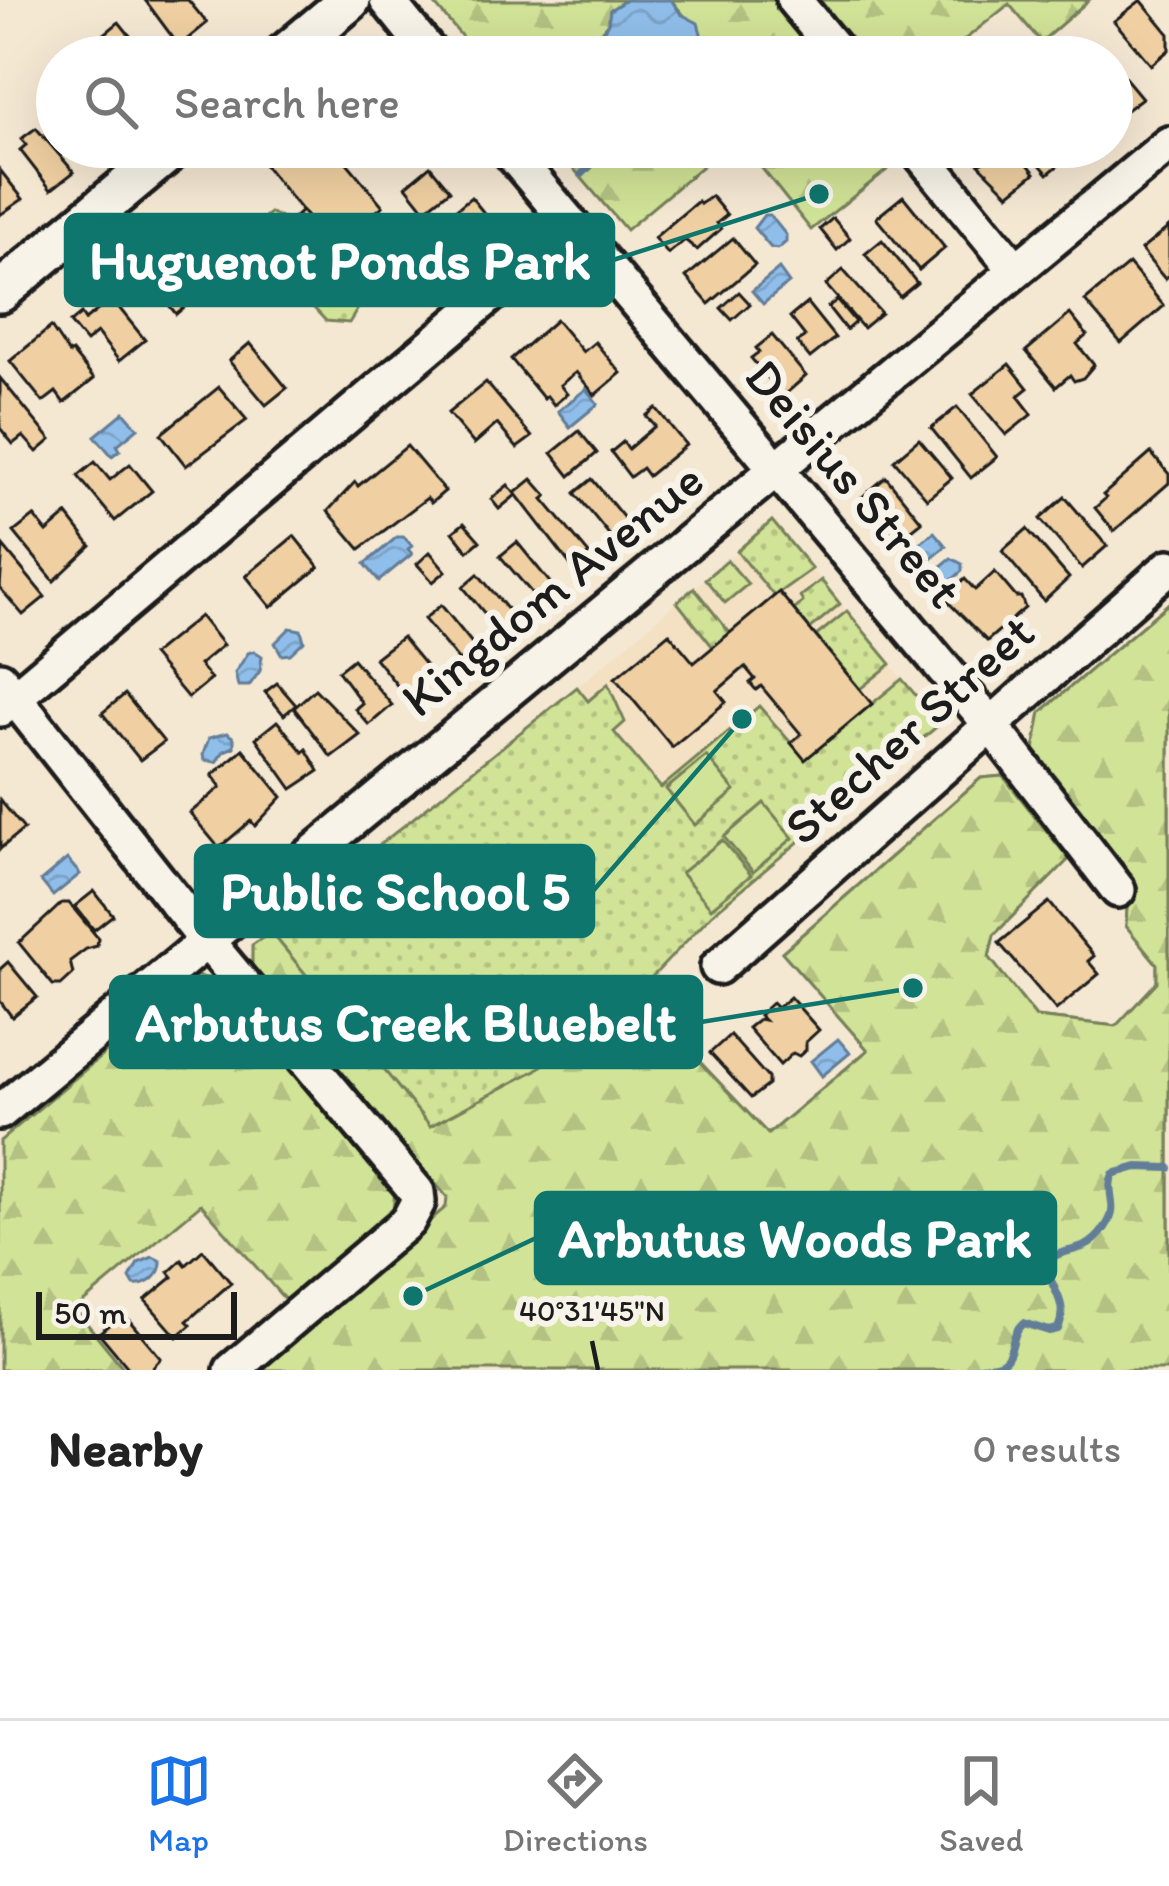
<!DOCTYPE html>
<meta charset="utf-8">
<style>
:root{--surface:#fff;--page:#f2f2f2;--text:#222;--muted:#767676;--line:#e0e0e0;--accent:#1a73e8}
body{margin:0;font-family:Itim,sans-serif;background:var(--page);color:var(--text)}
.scale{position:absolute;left:36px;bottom:30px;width:201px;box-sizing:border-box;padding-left:12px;border:6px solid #1c1c1c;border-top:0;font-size:33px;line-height:42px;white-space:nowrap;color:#1c1c1c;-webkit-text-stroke:9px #f7f3e8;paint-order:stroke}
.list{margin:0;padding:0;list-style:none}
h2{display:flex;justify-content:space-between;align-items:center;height:156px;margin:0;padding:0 48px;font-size:51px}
h2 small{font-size:39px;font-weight:400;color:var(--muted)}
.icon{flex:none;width:66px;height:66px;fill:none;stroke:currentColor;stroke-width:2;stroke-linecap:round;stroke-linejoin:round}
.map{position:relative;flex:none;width:1169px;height:1370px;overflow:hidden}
.search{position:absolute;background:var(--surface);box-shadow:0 12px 48px #0002;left:36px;right:36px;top:36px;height:132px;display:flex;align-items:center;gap:30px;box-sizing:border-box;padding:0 42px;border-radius:66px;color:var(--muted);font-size:45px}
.sheet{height:348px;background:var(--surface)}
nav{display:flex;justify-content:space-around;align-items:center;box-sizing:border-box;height:168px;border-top:3px solid var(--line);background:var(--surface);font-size:33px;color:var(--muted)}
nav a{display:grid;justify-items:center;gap:6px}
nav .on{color:var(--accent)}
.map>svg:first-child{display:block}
</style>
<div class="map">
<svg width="1169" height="1370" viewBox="0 0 1169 1370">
<defs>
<pattern id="grass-dots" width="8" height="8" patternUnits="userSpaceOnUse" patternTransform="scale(3)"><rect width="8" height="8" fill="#d1e397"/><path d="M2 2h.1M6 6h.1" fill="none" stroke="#b3c282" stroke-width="1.8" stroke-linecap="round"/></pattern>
<pattern id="forest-firs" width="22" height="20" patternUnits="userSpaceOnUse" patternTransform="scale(3)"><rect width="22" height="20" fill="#d1e397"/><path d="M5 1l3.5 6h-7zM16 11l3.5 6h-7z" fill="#b3c282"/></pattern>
<pattern id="garden-furrows" width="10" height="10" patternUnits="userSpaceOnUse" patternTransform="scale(3)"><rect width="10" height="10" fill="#d1e397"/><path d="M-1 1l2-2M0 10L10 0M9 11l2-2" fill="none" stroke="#b3c282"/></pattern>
<pattern id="water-waves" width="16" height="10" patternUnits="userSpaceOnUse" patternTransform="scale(3)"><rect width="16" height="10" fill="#90beea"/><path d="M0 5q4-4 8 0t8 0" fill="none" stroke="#7ca3c8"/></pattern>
</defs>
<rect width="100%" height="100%" fill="#f5e8d3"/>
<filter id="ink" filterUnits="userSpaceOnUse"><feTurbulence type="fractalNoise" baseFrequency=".00833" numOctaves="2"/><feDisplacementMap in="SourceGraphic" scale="24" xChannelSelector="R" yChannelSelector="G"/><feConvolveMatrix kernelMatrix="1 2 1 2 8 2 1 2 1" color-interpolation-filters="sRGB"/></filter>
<g filter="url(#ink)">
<polygon fill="#f4e1c4" points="772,521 940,724 712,914 544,715"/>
<g fill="url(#grass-dots)" stroke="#76805a" stroke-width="3">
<polygon points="336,282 357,310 349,323 326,321 313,307 315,299"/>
<polygon points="772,521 812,569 774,596 737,551"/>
<polygon points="727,560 748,584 725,603 705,579"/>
<polygon points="821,580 840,604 810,629 794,610 803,602 800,597"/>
<polygon points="694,588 730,633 713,647 677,602"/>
<polygon points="1169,603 1169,1370 451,1203 430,1127 271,932 577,687 588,701 608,684 625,722 614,732 661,788 759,706 805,759 902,679 940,724 712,914 636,994 768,1134 868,1050 782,952 981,778 1003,776 1069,859 994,935 989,957 1036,1017 1116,1026 1157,982 1157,964 1126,926 1128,891 1123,864 1033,755 1041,712"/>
<polygon points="847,611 891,664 860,689 816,636"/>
</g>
<g fill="url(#forest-firs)" stroke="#76805a" stroke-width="3">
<polygon points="431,0 626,0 610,10 608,23 601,31 602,54 632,49 665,57 479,57"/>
<polygon points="781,0 826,57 685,57 702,37 671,0"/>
<polygon points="820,0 1089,0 1041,42 1009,4 943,57 866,57"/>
<polygon points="555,147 725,147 626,230"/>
<polygon points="745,147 893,147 901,159 811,230"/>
<polygon points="1169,603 1169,1370 253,1370 446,1207 447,1197 260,982 252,965 252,945 271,932 430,1126 536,1070 635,994 768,1134 868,1050 782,952 981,778 1003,776 1069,859 994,935 989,957 1036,1017 1116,1026 1157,982 1157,964 1126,926 1128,891 1123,864 1033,755 1041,712"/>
<polygon points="197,976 222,981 395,1190 393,1210 286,1301 201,1204 75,1309 125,1370 0,1370 0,1141"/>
</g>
<polygon fill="url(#garden-furrows)" stroke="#76805a" stroke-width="3" points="270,213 284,219 336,282 326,289 266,216"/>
<g fill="#d1e397" stroke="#76805a" stroke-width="3">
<polygon points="706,756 735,791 695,825 666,789"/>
<polygon points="764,803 793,838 753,872 724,837"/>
<polygon points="722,840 751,875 711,908 681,873"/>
</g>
<g fill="url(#water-waves)" stroke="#627d98" stroke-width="3">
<polygon points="626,0 671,0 681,14 698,23 702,37 685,57 665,57 632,49 602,54 596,43 608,23 610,10"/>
<polygon points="764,215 770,215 786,235 786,242 778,249 771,248 754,228"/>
<polygon points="779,269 789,283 763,304 752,291"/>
<polygon points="586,389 598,404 570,427 558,411"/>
<polygon points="124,412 138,428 117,445 120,450 112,456 95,436"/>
<polygon points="934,532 946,546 922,566 910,551"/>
<polygon points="397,537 404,537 412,546 408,549 412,554 379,581 365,564"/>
<polygon points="951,558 962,564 962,571 936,594 924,580"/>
<polygon points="290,628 301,630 304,641 290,654 282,655 275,643"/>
<polygon points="254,651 262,656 260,671 249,686 238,686 235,673 248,653"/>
<polygon points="227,733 234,738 234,747 224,751 216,762 204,760 203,754 209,738"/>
<polygon points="67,859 80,874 53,896 41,881"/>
<polygon points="838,1039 850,1053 822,1076 811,1061"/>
<path d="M153,1257l8,4c1,13 -14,26 -27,24l-4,-7 8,-15z"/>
</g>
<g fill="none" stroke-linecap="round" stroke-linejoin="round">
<g stroke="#627d98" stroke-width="8">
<polyline points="632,49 633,57"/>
<polyline points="582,174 609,147"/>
<path d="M972,1370c9,-6 22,-2 31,-8 12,-9 7,-28 20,-39l26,8 9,-2c12,-29 -9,-40 -12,-66 19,-21 41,-2 63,-42 9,-16 -4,-30 4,-47l24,-7 32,1"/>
</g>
</g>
<g fill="#f0d0a2" stroke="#1c1c1c" stroke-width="3">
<polygon points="145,0 188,0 207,23 179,46"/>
<polygon points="1141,0 1169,34 1169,50 1151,65 1114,21"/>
<polygon points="119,22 147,57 101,57 91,45"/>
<polygon points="1112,62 1142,98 1125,111 1112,96"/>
<polygon points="36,128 74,172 51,190 20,150 26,145 21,139"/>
<polygon points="277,147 334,147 383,206 332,248 261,161"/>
<polygon points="970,147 1014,147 1035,173 1009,194 979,164 983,162"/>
<polygon points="1025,147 1056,147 1066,159 1048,174"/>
<polygon points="430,166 450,190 425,210 406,186"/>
<polygon points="0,170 23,199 0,215"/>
<polygon points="711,196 727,215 717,223 721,229 697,250 685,240 668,254 654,238 698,201 700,204"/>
<polygon points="903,196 945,248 919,270 876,218"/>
<polygon points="471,197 493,224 477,237 482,243 432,283 419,260 432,249 422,237"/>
<polygon points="302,211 321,235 303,250 284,227"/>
<polygon points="833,218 850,238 837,250 820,229"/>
<polygon points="1169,227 1169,275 1165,279 1141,250"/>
<polygon points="733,238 755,265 709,304 686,277"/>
<polygon points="882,240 917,283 900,297 865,254"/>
<polygon points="169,252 201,293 176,314 154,286 143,295 127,275 138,266 143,272"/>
<polygon points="1129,264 1164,306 1121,343 1085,301"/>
<polygon points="843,270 881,313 863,328 826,285"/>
<polygon points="739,292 750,304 732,320 721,308"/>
<polygon points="112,299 145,340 119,361 97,333 86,342 70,323 81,314 85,320"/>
<polygon points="837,300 855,322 846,330 828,307"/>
<polygon points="807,303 835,338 810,358 797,342 805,336 790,317"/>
<polygon points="1070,314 1087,335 1077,344 1094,365 1083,378 1074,381 1070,375 1056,387 1026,351"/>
<polygon points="556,320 583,352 595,342 621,373 595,395 576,372 560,385 567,394 554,405 547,396 544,399 511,359"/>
<polygon points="51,327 69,354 72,352 94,379 64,403 56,392 43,402 10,361"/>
<polygon points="772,335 806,376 783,396 751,358 759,352 756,348"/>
<polygon points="250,343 287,388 266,405 229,361"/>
<polygon points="1009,364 1028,388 1018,396 1032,414 1006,435 972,394"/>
<polygon points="0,378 51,440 37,452 23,436 13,444 0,428"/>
<polygon points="486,382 532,437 517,448 497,424 474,444 448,413"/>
<polygon points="219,387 247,420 186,466 161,434"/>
<polygon points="957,407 997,457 971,478 931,428"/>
<polygon points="656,408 686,445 648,476 642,468 630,477 611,452 623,442 628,449 655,426 646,416"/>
<polygon points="579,431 597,453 570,476 552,453"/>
<polygon points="919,439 952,478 927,499 894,460"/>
<polygon points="407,446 445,491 431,503 427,498 360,549 328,511 355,482 358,486"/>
<polygon points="1151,453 1169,474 1169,483 1114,531 1095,508 1106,498 1103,495"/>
<polygon points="95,462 110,480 130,464 152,491 115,521 78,476"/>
<polygon points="886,477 922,522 897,542 861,498"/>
<polygon points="532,479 547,496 543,499 589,554 573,568 515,493"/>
<polygon points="592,479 628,523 611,537 575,493"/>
<polygon points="508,485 516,495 499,509 491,499"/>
<polygon points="1065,497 1107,546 1082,568 1040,519"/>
<polygon points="67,515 91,546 54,581 14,532 34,516 47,532"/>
<polygon points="464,523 480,541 468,551 453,532"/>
<polygon points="1027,529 1069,578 1044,601 1002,551"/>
<polygon points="294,536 319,567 271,607 246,576"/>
<polygon points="517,542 552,585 536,598 500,556"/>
<polygon points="3,546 45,597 23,615 0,588"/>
<polygon points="430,552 446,571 433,582 417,564"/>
<polygon points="995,572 1016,597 1021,597 1025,608 987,641 944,598 965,579 975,590"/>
<polygon points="478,574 514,617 498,630 463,587"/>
<polygon points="779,592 872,704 805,760 791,743 801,734 761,686 756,690 750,683 755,679 745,667 717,691 726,702 672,747 615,678 669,633 694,663"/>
<polygon points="441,605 476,648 459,661 424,619"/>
<polygon points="200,616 223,645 199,665 211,679 188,698 152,655"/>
<polygon points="402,637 431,672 404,694 375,658"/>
<polygon points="353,659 392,705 369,725 355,709 362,703 338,671"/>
<polygon points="277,683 296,705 284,715 265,692"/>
<polygon points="315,689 360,735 331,757 294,708"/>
<polygon points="125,694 164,742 140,760 102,713"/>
<polygon points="277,721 303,752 306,749 319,771 292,789 256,738"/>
<polygon points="243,749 282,797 255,826 251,821 219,848 190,813 221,787 212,775"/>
<polygon points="0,800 24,829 0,849"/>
<polygon points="94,891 113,915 94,930 75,906"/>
<polygon points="1049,902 1094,956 1088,961 1099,974 1056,1010 999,943"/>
<polygon points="62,903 69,903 98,938 97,946 86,949 70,961 73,974 61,985 53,985 19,943"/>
<polygon points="8,962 37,997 12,1017 0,1001 0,969"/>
<polygon points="790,997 819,1030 806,1042 806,1050 799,1056 793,1053 780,1065 748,1028 759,1019 764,1020 759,1015 772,1003 777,1008"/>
<polygon points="730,1035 768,1078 768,1085 751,1098 710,1053"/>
<polygon points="203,1250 231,1283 187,1321 191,1325 177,1337 145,1300 173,1277 169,1272 182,1260 186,1265"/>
<polygon points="123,1313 161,1358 150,1370 130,1370 99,1333"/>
</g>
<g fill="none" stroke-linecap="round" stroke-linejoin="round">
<g stroke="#1c1c1c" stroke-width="42">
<g id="minor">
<polyline points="387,0 433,57"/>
<polyline points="794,0 841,57"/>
<polyline points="506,147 990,724 1118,890"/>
<polyline points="915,147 1016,270"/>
<polyline points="0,679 205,939 417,1192 418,1202 408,1221 232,1370"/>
<polyline points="1,709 571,227"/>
<polyline points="718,967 1169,567"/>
<polyline points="0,1112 1169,144"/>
</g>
</g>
<g stroke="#1c1c1c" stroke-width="48">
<g id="tertiary">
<polyline points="282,57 350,0"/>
<polyline points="0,292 174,147"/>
</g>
</g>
<use href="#minor" stroke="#f7f3e8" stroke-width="33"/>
<use href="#tertiary" stroke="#f7f3e8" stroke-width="39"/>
</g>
</g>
<path fill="none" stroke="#1c1c1c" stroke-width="4.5" d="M592,1341l6,29"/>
<g text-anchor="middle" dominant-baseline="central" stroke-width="12" stroke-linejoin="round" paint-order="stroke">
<g font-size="51" fill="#1c1c1c" stroke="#f7f3e8">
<text transform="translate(854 483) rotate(50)">Deisius Street</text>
<text transform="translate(552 589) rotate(-39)">Kingdom Avenue</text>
<text transform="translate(909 729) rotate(-42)">Stecher Street</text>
</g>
</g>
<g font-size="30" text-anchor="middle" fill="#1c1c1c" stroke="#f7f3e8" stroke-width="12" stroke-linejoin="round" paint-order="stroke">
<text x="592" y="1321">40°31'45"N</text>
</g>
<path fill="none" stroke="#0f766e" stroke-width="4.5" d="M819 194L613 260M742 719L593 891M913 988L701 1022M413 1296L536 1238"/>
<g fill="#0f766e" stroke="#f7f3e8" stroke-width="4.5">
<circle cx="819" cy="194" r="12"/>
<circle cx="742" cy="719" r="12"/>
<circle cx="913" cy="988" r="12"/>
<circle cx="413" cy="1296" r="12"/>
</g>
<g fill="#0f766e" stroke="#0f766e" stroke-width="4.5">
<rect x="66" y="215" width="547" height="90" rx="12"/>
<rect x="196" y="846" width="397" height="90" rx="12"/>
<rect x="111" y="977" width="590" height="90" rx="12"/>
<rect x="536" y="1193" width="519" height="90" rx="12"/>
</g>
<g font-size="54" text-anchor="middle" font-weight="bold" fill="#fff">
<text x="340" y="279">Huguenot Ponds Park</text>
<text x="395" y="910">Public School 5</text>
<text x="406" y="1041">Arbutus Creek Bluebelt</text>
<text x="795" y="1257">Arbutus Woods Park</text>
</g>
</svg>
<div class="scale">50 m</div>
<div class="search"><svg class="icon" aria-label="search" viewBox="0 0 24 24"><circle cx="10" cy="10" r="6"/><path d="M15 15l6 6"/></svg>Search here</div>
</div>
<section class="sheet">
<h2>Nearby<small>0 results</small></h2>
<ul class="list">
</ul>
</section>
<nav>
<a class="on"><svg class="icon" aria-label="map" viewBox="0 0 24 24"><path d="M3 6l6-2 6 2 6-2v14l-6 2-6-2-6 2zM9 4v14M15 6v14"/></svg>Map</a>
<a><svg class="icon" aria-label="directions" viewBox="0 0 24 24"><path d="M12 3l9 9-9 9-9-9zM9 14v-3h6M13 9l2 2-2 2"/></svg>Directions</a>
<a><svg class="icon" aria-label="saved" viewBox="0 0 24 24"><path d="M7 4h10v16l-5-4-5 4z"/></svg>Saved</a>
</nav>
